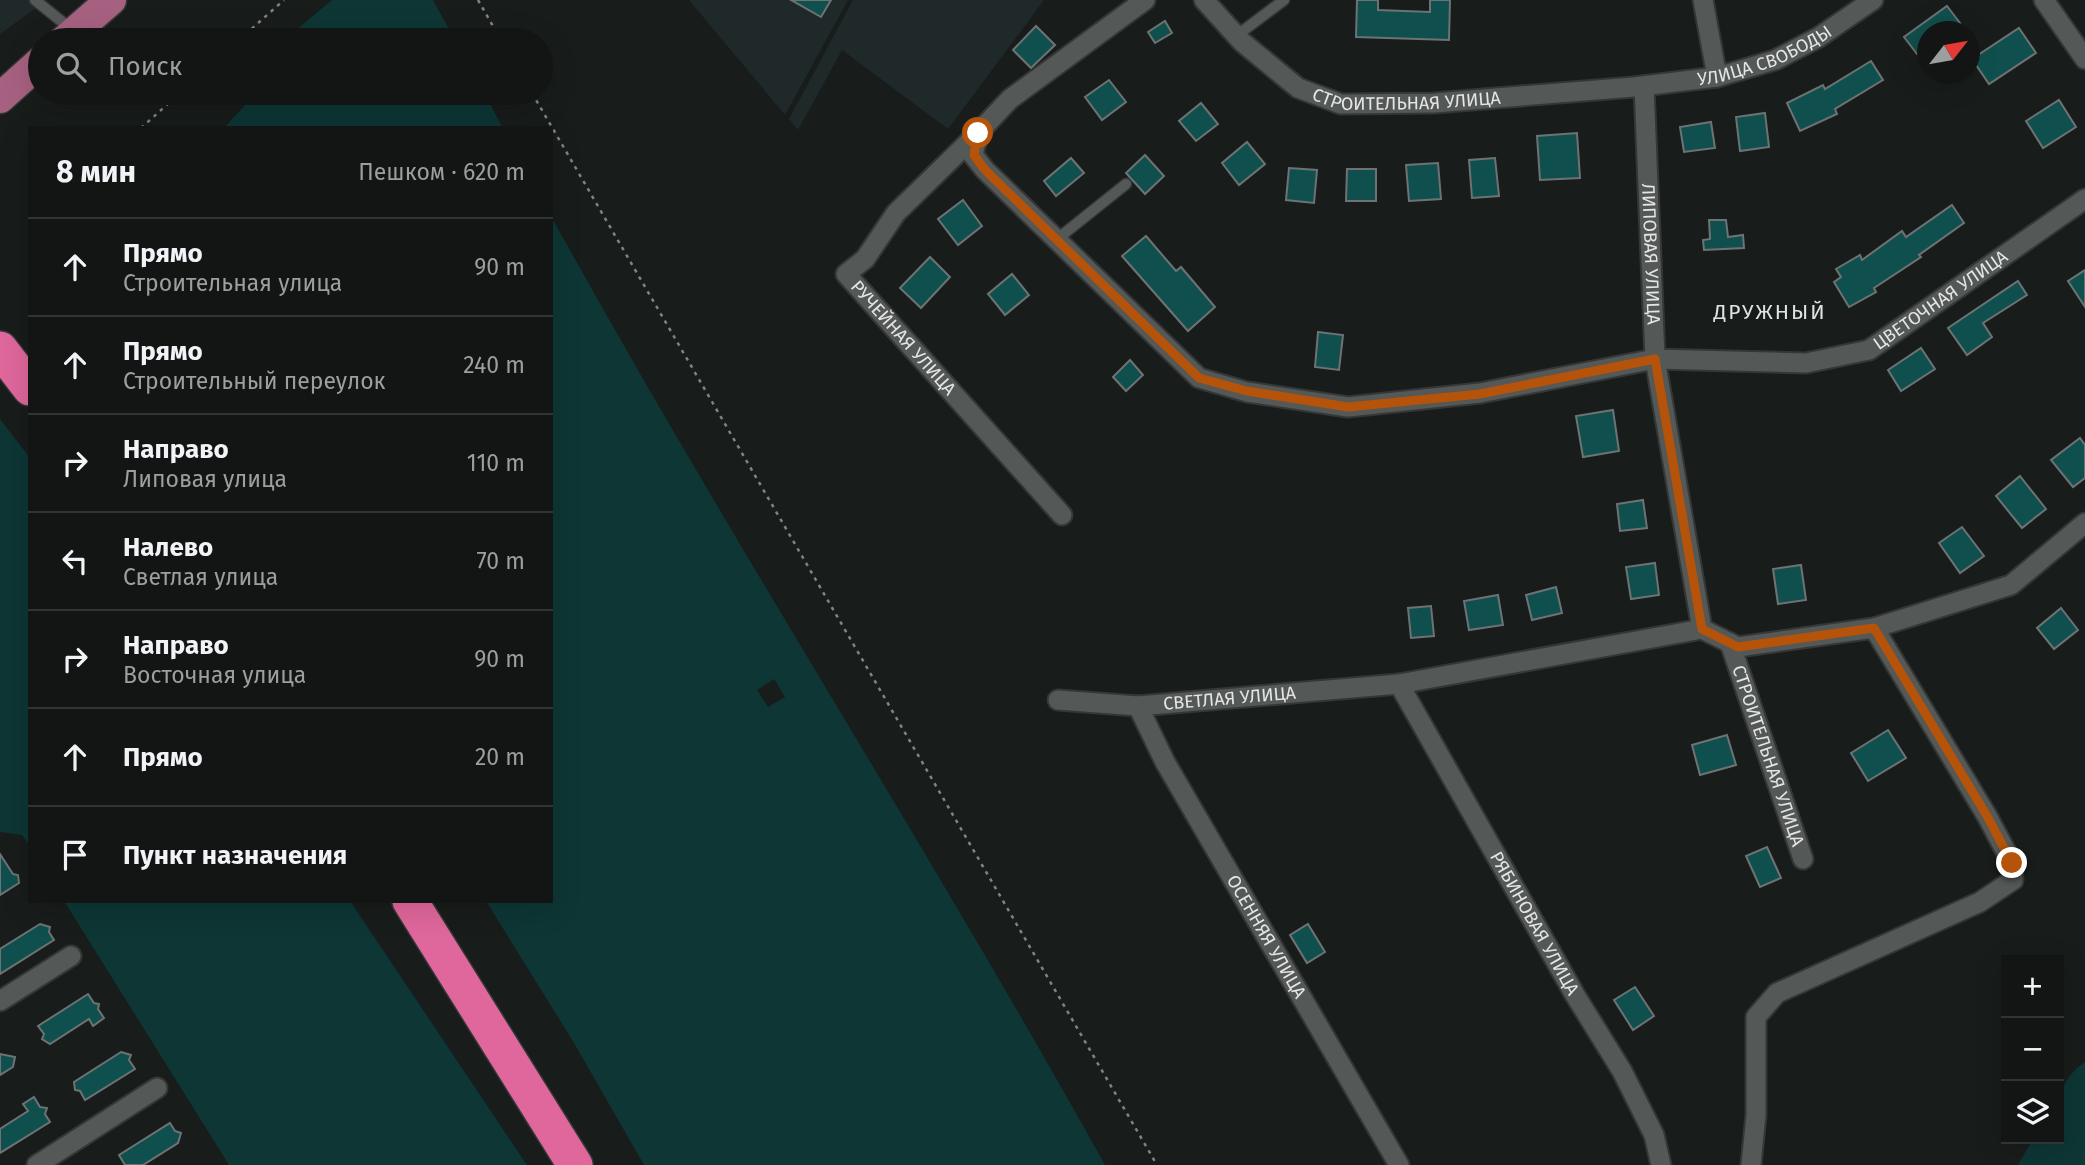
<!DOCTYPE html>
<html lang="ru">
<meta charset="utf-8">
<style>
:root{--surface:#121514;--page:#1b1e1d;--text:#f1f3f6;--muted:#9c9fa0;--line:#313434}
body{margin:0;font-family:"Fira Sans",sans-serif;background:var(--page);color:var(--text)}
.controls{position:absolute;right:21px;bottom:21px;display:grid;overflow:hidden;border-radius:0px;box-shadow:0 7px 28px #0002}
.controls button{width:63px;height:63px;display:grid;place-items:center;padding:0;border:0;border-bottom:2px solid var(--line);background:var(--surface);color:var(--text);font:35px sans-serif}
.compass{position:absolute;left:1917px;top:21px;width:63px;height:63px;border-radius:50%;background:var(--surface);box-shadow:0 7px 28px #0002;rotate:59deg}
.stop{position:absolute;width:21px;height:21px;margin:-16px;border:5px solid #b45309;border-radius:50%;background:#fff}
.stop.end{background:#b45309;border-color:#fff;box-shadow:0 2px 7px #0008}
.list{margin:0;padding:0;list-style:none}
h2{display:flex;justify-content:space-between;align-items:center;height:91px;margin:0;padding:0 28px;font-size:30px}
h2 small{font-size:23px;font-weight:400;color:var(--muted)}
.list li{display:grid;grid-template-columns:46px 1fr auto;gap:21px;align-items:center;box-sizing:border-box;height:98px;padding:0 28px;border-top:2px solid var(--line)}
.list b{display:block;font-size:26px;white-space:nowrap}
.list p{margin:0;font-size:23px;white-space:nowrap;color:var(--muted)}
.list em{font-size:23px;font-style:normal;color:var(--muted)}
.icon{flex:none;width:38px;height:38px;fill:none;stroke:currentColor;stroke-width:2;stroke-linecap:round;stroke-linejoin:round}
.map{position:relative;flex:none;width:2085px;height:1165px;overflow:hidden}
.search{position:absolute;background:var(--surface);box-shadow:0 7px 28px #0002;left:28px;top:28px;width:525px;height:77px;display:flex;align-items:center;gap:18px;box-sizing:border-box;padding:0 24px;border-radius:38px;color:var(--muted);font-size:26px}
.panel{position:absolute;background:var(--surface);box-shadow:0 7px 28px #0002;left:28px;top:126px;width:525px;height:777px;border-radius:0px}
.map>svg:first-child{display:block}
</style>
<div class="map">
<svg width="2085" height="1165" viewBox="0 0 2085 1165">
<rect width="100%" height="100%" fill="#181c1b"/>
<g fill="#1f2929">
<polygon points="0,0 47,0 0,34"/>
<polygon points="689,0 848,0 785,115"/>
<polygon points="853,0 1044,0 948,129 842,50 798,130 789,119"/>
</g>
<g fill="#0d3635" fill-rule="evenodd">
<polygon points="332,0 433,0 455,40 284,40"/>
<polygon points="256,93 484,93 503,128 224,128"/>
<path d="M551,216c177,321 376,629 554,949h-461l-70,-122 -88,-142h65zM774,679l11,18 -17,10 -11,-17z"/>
<polygon points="0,419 30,458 30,846 22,835 0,832"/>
<polygon points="64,901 350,901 527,1165 229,1165"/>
<path d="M2085,1062v103h-67l15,-26h26c0,-32 -4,-57 26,-77z"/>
</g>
<g fill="#0f504e" stroke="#6e7272" stroke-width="2">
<polygon points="791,0 831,0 821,17"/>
<polygon points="1357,0 1378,0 1378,10 1430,12 1430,0 1450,0 1449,40 1356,37"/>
<polygon points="1947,6 1960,23 1949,32 1928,32 1928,47 1917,54 1904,37"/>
<polygon points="1165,21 1172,33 1155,43 1148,32"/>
<polygon points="1036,26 1055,45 1031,68 1013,50"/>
<polygon points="2019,28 2036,53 1989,84 1972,59"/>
<polygon points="1871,61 1883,80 1835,109 1837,114 1800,131 1787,103 1823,85 1825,89"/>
<polygon points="1109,80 1126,102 1102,120 1085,97"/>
<polygon points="2059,100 2076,127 2043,148 2026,121"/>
<polygon points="1201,103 1218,124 1196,141 1179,121"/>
<polygon points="1765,113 1769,147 1740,151 1736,117"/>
<polygon points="1711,122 1715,148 1684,152 1680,127"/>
<polygon points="1577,133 1580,178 1540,180 1537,136"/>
<polygon points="1247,142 1265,164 1239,185 1222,163"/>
<polygon points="1145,155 1164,176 1145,194 1126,173"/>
<polygon points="1071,158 1084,173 1056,196 1044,181"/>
<polygon points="1495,158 1499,196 1472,198 1469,160"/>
<polygon points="1438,163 1441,199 1409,201 1406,165"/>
<polygon points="1289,168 1317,170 1314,203 1286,200"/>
<polygon points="1347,169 1376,169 1376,201 1346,201"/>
<polygon points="963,200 982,226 958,245 938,219"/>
<polygon points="1952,205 1964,223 1919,255 1921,257 1874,288 1876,292 1849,307 1834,282 1841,277 1836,269 1860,255 1862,260 1902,231 1906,237"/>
<polygon points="1709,220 1726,220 1728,237 1743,235 1744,248 1704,250 1703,240 1710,239"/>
<polygon points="1146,236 1176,271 1181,267 1215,307 1188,331 1122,256"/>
<polygon points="930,257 950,277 921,308 900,288"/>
<polygon points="2085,270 2085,307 2068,281"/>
<polygon points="1012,274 1029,295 1005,315 988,294"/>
<polygon points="2018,281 2027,295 1983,323 1992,337 1967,355 1948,328"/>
<polygon points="1318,332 1343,335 1339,370 1315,367"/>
<polygon points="1921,348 1935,369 1901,391 1888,370"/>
<polygon points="1130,360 1143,375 1126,391 1113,377"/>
<polygon points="1613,410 1619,451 1583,457 1576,416"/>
<polygon points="2080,438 2085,445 2085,478 2073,487 2051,460"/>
<polygon points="2020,476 2046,509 2022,528 1996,496"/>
<polygon points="1643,500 1647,528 1620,531 1617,504"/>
<polygon points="1962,527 1984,556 1960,573 1939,543"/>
<polygon points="1655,563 1659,595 1631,599 1626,567"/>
<polygon points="1801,565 1806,600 1778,604 1773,569"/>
<polygon points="1556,587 1562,613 1532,620 1526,595"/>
<polygon points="1498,595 1503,625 1469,630 1464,601"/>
<polygon points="1431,606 1434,636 1411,638 1408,608"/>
<polygon points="2061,608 2078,630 2054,649 2037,628"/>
<polygon points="1888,730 1906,758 1868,781 1851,753"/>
<polygon points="1727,735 1736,765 1700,775 1692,745"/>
<polygon points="1767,847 1781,878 1760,887 1746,856"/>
<polygon points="0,854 13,874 18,875 19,883 0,895"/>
<polygon points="40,924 50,927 49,932 54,940 0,974 0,949"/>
<polygon points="1308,924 1325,952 1307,963 1290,935"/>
<polygon points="1635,987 1654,1016 1633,1030 1614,1000"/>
<polygon points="88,994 94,1003 99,1004 98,1009 104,1018 93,1026 89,1019 50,1044 42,1039 44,1034 38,1026"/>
<polygon points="121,1052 131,1055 129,1060 135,1069 85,1100 80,1091 75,1090 74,1082"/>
<polygon points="0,1054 15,1057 13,1067 0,1075"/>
<polygon points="34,1097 40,1107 47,1108 45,1114 50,1122 0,1153 0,1129 28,1111 23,1104"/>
<polygon points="170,1123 175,1131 181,1133 178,1143 143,1165 125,1165 119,1155"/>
</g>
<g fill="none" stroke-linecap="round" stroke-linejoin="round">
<g stroke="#353737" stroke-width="13">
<g id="lane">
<polyline points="35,0 71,29"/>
<polyline points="1236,36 1284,0"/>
<polyline points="1056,240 1126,184"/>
</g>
</g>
<g stroke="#353737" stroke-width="23">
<g id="street">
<path id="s1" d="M1145,0l-135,99 -32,34 -5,22 12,15 214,208 48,14 101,15 132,-14 175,-34 151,4 63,-13 216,-151"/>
<path id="s2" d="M1204,0l38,42 56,46 43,16 93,-1 200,-16 83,-10 58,-17 44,-23 54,-37"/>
<polyline points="1703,0 1717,77"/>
<polyline points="2044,0 2085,59"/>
<path id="s3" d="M1644,86l11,273 47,270"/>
<path id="s4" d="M978,133l-82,80 -31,46 -19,15 216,241"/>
<polyline points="1702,629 1738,647 1874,628 2011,585 2085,523"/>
<path id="s5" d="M1730,643l73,216"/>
<path id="s6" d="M1399,684l176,311 47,76 32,64 7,30"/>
<path id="s7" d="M1058,700l80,6 261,-22 303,-55"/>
<path id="s8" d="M1138,706l27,56 234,403"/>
<polyline points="0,1001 71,956"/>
<polyline points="37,1165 157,1088"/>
<polyline points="1751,1165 1756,1115 1756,1017 1777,993 1980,902 2013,880 2012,863 1987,816 1874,628"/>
</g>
</g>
<g stroke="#353737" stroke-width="33">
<g id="primary">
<polyline points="65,40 111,0"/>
<polyline points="0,98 40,62"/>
</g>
</g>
<g stroke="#353737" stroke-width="38">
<g id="highway">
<polyline points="0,349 30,388"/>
<polyline points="410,901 575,1165"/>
</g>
</g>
<g stroke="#808383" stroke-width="2.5" stroke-dasharray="3.5 5" stroke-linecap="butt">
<polyline points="478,0 501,40"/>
<polyline points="239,40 284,0"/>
<polyline points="532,93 1157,1165"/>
<polyline points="141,128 180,93"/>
</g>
<use href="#lane" stroke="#545857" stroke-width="10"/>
<use href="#street" stroke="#545857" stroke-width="19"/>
<use href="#primary" stroke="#a76180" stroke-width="30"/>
<use href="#highway" stroke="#df679b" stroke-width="35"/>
</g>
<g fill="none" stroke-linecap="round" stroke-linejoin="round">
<polyline stroke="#b45309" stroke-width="9" points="978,133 974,155 985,170 1199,378 1247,391 1348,407 1480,394 1655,359 1702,629 1738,647 1874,628 1987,816 2012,863"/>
</g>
<g text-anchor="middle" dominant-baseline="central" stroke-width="5" stroke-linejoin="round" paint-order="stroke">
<g font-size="18" fill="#e4e6e6" stroke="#181c1b">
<text stroke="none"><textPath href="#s2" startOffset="604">УЛИЦА СВОБОДЫ</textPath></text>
<text stroke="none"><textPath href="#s2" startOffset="240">СТРОИТЕЛЬНАЯ УЛИЦА</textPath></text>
<text stroke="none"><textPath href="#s3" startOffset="168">ЛИПОВАЯ УЛИЦА</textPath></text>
<text stroke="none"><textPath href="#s1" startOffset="1320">ЦВЕТОЧНАЯ УЛИЦА</textPath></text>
<text stroke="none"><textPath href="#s4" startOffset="280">РУЧЕЙНАЯ УЛИЦА</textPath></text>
<text stroke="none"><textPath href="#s7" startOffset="172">СВЕТЛАЯ УЛИЦА</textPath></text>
<text stroke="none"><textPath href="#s5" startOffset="119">СТРОИТЕЛЬНАЯ УЛИЦА</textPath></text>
<text stroke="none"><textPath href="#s6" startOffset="275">РЯБИНОВАЯ УЛИЦА</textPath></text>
<text stroke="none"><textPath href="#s8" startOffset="264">ОСЕННЯЯ УЛИЦА</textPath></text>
</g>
<g font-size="21" letter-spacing="2" fill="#dfe4e3" stroke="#181c1b">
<text x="1770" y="312">ДРУЖНЫЙ</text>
</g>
</g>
</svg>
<div class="controls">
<button>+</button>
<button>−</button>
<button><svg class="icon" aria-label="layers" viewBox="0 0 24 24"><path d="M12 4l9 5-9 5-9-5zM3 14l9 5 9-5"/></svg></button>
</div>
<svg class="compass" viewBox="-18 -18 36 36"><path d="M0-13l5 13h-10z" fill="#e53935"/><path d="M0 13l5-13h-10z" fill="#9c9fa0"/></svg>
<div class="stop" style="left:978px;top:133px"></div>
<div class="stop end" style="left:2012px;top:863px"></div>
<div class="search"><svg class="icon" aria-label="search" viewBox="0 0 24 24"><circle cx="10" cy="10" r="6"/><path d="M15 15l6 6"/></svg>Поиск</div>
<section class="panel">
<h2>8 мин<small>Пешком · 620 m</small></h2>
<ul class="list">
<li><svg class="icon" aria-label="ahead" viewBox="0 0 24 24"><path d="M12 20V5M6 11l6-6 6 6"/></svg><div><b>Прямо</b><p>Строительная улица</p></div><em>90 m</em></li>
<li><svg class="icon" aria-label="ahead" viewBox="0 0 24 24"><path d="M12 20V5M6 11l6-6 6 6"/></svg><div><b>Прямо</b><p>Строительный переулок</p></div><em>240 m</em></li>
<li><svg class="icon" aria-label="right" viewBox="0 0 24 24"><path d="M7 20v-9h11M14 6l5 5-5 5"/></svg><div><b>Направо</b><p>Липовая улица</p></div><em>110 m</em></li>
<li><svg class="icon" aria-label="left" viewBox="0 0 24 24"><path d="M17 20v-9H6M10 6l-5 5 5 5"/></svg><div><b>Налево</b><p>Светлая улица</p></div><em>70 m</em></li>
<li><svg class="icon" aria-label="right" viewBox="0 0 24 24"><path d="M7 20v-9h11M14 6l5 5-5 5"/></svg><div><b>Направо</b><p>Восточная улица</p></div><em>90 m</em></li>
<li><svg class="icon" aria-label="ahead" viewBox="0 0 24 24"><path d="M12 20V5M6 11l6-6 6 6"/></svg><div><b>Прямо</b></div><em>20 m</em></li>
<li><svg class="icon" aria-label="arrive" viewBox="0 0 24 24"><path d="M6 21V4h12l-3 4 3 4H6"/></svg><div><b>Пункт назначения</b></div></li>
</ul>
</section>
</div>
